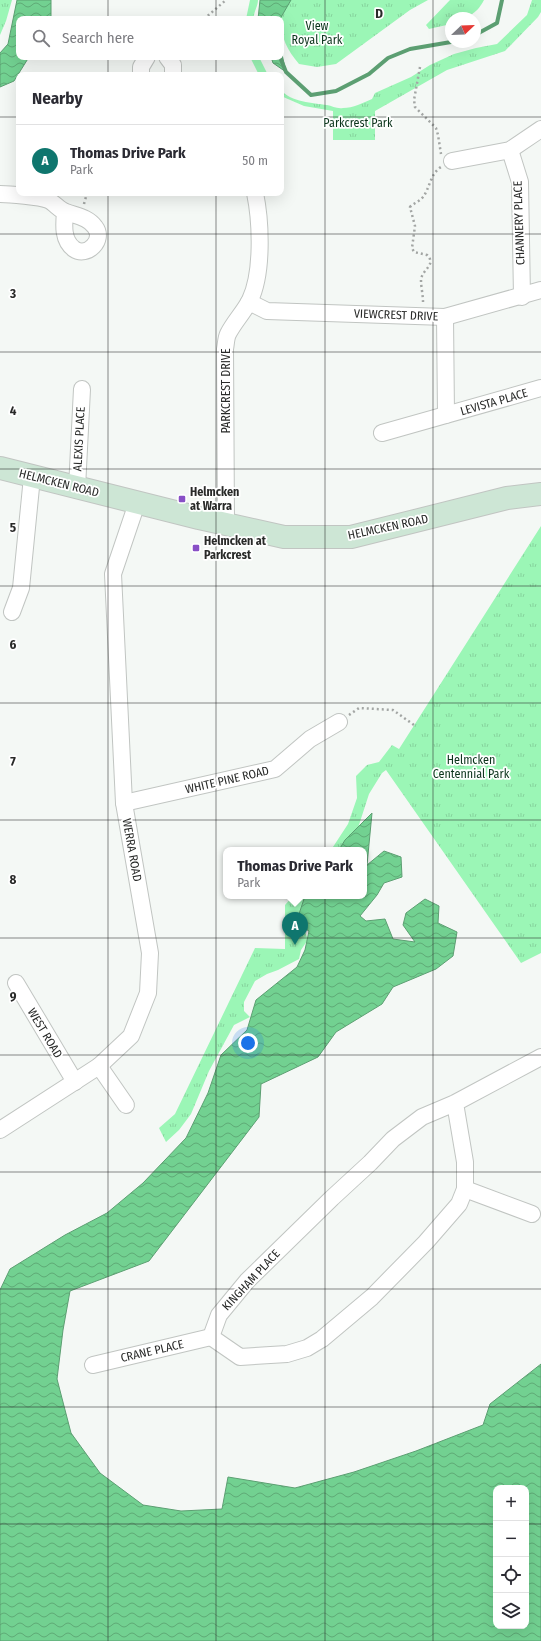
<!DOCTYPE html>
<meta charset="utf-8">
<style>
:root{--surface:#fff;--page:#f7f7f7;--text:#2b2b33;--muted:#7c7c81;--line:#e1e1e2;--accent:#0f766e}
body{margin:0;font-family:"Fira Sans Condensed",sans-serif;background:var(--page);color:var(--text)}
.controls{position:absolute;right:12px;bottom:12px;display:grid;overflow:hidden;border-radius:8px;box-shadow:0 4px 16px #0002}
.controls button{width:36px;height:36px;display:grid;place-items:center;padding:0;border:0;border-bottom:1px solid var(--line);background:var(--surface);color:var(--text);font:20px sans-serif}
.compass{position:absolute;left:445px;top:12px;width:36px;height:36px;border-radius:50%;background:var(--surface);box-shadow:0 4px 16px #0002;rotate:67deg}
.you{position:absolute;left:248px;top:1043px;width:14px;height:14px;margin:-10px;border:3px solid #fff;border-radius:50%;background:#1a73e8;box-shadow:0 0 0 6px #1a73e833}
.badge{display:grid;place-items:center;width:26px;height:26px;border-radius:50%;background:var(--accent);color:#fff;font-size:13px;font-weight:700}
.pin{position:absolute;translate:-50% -33px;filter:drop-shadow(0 1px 2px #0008)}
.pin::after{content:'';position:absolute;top:21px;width:14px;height:12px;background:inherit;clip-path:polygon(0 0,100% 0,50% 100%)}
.popup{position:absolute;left:223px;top:847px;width:144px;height:52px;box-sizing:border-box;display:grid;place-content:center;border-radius:8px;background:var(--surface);filter:drop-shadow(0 1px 3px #0005);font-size:13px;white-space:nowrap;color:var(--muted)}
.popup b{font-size:15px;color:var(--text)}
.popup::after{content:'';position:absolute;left:50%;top:100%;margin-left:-8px;border:8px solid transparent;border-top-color:var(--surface)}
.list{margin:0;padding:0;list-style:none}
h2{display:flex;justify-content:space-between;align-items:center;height:52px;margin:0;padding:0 16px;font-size:17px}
h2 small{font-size:13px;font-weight:400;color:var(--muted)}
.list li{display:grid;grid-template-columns:26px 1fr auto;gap:12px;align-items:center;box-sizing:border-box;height:72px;padding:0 16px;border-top:1px solid var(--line)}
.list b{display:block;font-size:15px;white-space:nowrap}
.list p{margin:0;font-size:13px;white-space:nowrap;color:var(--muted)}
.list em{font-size:13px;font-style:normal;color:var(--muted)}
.icon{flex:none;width:22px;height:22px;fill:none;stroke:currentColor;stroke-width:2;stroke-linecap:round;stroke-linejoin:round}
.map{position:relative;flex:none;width:541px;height:1641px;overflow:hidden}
.search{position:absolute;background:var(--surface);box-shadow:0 4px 16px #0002;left:16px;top:16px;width:268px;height:44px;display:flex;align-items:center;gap:10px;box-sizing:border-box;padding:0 14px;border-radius:8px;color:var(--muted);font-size:15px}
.panel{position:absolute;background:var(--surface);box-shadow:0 4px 16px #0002;left:16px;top:72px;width:268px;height:124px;border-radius:8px}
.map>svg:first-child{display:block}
</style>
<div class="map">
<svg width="541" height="1641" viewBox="0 0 541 1641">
<defs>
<pattern id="park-tufts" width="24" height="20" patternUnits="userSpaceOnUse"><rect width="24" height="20" fill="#9bf6b6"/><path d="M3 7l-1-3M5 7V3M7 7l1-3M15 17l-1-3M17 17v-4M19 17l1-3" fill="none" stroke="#86d39c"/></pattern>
<pattern id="water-waves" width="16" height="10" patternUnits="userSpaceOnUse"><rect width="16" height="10" fill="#72d191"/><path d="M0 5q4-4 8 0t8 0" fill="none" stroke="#5eaa76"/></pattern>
</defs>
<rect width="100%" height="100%" fill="#f4f8f5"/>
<g fill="url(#park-tufts)">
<polygon points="0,0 12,0 6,21 0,35"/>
<path d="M250,0h8c0,7 -5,12 -4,19h-8z"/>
<path d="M287,0h141l-18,10 -74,54 -19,3 -18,-3c-12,-14 -18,-26 -18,-45h-1l3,-15z"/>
<path d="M450,0h34c-8,15 -16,18 -33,18v6l-22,5 -3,-4z"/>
<path d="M532,0h9v12l-3,5 -33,34 -58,19 -72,41v29h-42v-29l-29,-5 -23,-10v-6c10,12 32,13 46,15 5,1 10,4 16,3 10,0 20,-5 29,-9l3,-6 36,-16 19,-12 24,-11 22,-6 21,-4 30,-29z"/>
<polygon points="250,57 259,57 268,75 259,75"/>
<polygon points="541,526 541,953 521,963 386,770 382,773 369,794 358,828 344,850 331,850 348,824 357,798 356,776 367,765 379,762 392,745 399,749"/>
<polygon points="293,896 309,896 303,926 307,937 307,941 301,950 299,959 278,970 267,974 255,981 244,1002 244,1011 250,1017 234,1025 209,1071 191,1114 179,1130 166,1142 159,1128 175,1114 255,948 285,949 285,905"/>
</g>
<g fill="url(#water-waves)" stroke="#5c9f72" fill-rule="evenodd">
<polygon points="17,0 51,0 51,19 19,19 19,57 29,57 14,81 0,87 0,53 8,44"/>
<polygon points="260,0 291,0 280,19 258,19"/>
<polygon points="281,50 286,72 273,63 271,57 281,57"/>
<path d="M372,813l-5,52 17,-14 17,6 1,20 -18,6 -7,12 -17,21 6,5 19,-2 8,20 22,3 -12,-17 3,-12 19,-14 14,7 -1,17 19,9 -4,24 -17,13 -43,18 -11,17 -46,28 -18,25 -57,27 -2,33 -110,144 -79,30 -7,39 -6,49 14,54 29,40 43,32 38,6 41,-2 6,-32 67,11 59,-16 62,-21 67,-26 7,-21 51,-40v277h-541v-351l10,-21 55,-34 42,-22 36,-30 43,-45 22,-45 13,-38 26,-25 9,-30 41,-33 8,-17 4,-19 -13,-8 9,-27h59v-46h-25l6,-10zM496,1488h30v138h-30z"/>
</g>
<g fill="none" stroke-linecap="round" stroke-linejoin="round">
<g stroke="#5c9f72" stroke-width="4">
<polyline points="475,35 497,23 502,0"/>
<polyline points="280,57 286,72 311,95 336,91 369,74 388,58 410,49 451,42"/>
</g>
<g stroke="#c1c5c2" stroke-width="18">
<g id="street">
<polyline points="167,57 173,65 173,75"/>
<polyline points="141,75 141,67 147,57"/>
<polyline points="510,150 520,182 522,297"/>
<polyline points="452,161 510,150 541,129"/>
<path d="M0,194c9,0 41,3 48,6 7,3 11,10 18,12 10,4 22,5 29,15 10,13 -8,31 -21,22 -12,-9 -10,-25 -9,-37"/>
<polyline points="249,302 267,311 445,317 541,290"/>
<polyline points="445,317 446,415"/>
<polyline points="382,433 541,388"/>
<polyline points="77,488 82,389"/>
<path d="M226,524l-1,-175c1,-5 1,-11 3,-15 6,-12 16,-22 22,-34 13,-27 11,-78 5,-107"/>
<polyline points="12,612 21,588 32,477"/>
<polyline points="124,803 275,769 310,739 339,722"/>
<polyline points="16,983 75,1082"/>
<polyline points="99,1066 126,1105"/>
<polyline points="455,1103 465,1162 465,1189 459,1204 426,1242 372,1297 322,1339 307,1348 287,1354 240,1357 211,1337 219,1315 247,1281 332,1198 370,1163 393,1139 422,1117 455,1103 541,1057"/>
<polyline points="0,1130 99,1066 131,1036 148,993 150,953 124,803 113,574 137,503"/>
<polyline points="465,1189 532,1214"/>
<polyline points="93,1365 211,1337"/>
</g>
</g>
<g stroke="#c1c5c2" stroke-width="24">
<polyline id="secondary" points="0,468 199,518 284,537 351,537 507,498 541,494"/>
</g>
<g stroke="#a3a6a4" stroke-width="2.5" stroke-dasharray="2 3" stroke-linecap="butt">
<polyline points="204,19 226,0"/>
<polyline points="420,67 414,100 415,107 436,128 438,135 441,154"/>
<polyline points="84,204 87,193"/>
<path d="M423,302c0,-7 -2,-15 -2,-22 1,-11 16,-15 6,-25l-13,-3 -2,-4 3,-22 -5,-19c4,-4 9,-5 13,-10 7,-9 7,-23 18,-30"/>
<polyline points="349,715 359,708 393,710 414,725"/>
</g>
<use href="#street" stroke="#fff" stroke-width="16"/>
<use href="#secondary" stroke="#cde6d5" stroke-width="22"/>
</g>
<path fill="none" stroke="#292a29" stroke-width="1" stroke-opacity="0.55" d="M108,0v19M216,0v19M325,0v1641M433,0v1641M108,57v18M216,57v18M0,117h19M281,117h260M108,193v1448M216,193v1448M0,234h541M0,352h541M0,469h541M0,586h541M0,703h541M0,820h541M0,938h541M0,1055h541M0,1172h541M0,1289h541M0,1407h541M0,1524h496M526,1524h15"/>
<g fill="#884fc6" stroke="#fff" stroke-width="1.5">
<rect x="178" y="495" width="8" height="8" rx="2"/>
<rect x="192" y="544" width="8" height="8" rx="2"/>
</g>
<g text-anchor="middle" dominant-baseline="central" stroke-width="3.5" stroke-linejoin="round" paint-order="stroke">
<g font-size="12" fill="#0c351c" stroke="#fff">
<text x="317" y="26">View<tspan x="317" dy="14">Royal Park</tspan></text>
<text x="358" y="123">Parkcrest Park</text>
<text x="471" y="760">Helmcken<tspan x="471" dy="14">Centennial Park</tspan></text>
</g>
<g font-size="12" fill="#292a29" stroke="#fff">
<text transform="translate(519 223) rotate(-92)">CHANNERY PLACE</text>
<text transform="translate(396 315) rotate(2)">VIEWCREST DRIVE</text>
<text transform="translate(226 391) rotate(-90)">PARKCREST DRIVE</text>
<text transform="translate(494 402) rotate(-16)">LEVISTA PLACE</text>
<text transform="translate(79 439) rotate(-87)">ALEXIS PLACE</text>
<text transform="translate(59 483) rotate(14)">HELMCKEN ROAD</text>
<text transform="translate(388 527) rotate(-12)">HELMCKEN ROAD</text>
<text transform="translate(227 780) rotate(-13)">WHITE PINE ROAD</text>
<text transform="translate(132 850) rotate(80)">WERRA ROAD</text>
<text transform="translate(45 1033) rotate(59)">WEST ROAD</text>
<text transform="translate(251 1280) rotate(-47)">KINGHAM PLACE</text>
<text transform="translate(152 1351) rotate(-13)">CRANE PLACE</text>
</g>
<g font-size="12" font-weight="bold" fill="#292a29" stroke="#fff" text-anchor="start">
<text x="190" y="492">Helmcken<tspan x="190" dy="14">at Warra</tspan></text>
<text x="204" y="541">Helmcken at<tspan x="204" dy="14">Parkcrest</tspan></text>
</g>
</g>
<g font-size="13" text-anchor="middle" font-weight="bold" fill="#292a29" stroke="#fff" stroke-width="3.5" stroke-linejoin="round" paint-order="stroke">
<text x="379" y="18">D</text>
<text x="13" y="298">3</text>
<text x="13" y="415">4</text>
<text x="13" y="532">5</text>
<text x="13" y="649">6</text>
<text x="13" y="766">7</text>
<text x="13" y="884">8</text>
<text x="13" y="1001">9</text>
</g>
</svg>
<div class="controls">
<button>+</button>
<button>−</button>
<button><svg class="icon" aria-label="locate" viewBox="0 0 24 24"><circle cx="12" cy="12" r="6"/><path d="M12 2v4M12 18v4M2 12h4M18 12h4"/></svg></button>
<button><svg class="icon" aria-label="layers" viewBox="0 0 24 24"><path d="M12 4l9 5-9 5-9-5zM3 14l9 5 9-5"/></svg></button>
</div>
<svg class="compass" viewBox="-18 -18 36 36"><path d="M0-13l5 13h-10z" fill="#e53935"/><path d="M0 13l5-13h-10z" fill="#7c7c81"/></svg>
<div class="you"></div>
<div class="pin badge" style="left:295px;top:945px">A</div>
<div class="popup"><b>Thomas Drive Park</b>Park</div>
<div class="search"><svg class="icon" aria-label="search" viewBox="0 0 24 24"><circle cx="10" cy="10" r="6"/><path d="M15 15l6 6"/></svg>Search here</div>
<section class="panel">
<h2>Nearby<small></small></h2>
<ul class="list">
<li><span class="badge">A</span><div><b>Thomas Drive Park</b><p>Park</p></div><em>50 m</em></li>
</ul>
</section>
</div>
